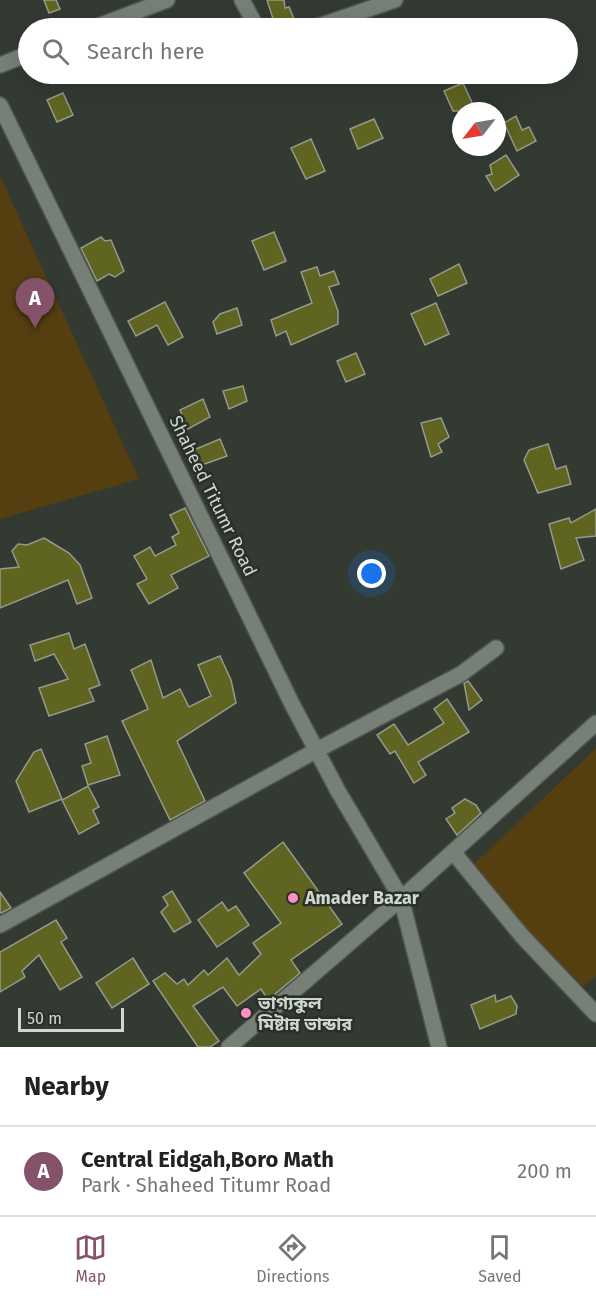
<!DOCTYPE html>
<meta charset="utf-8">
<style>
:root{--surface:#fff;--page:#f2f2f2;--text:#222;--muted:#767676;--line:#e0e0e0;--accent:#84536a}
body{margin:0;font-family:"Fira Sans","Noto Sans Bengali",sans-serif;background:var(--page);color:var(--text)}
.compass{position:absolute;left:452px;top:102px;width:54px;height:54px;border-radius:50%;background:var(--surface);box-shadow:0 6px 24px #0002;rotate:239deg}
.scale{position:absolute;left:18px;bottom:15px;width:106px;box-sizing:border-box;padding-left:6px;border:3px solid #d0d6d0;border-top:0;font-size:16px;line-height:21px;white-space:nowrap;color:#d0d6d0;-webkit-text-stroke:4px #283028;paint-order:stroke}
.you{position:absolute;left:372px;top:574px;width:21px;height:21px;margin:-15px;border:4px solid #fff;border-radius:50%;background:#1a73e8;box-shadow:0 0 0 9px #1a73e833}
.badge{display:grid;place-items:center;width:39px;height:39px;border-radius:50%;background:var(--accent);color:#fff;font-size:20px;font-weight:700}
.pin{position:absolute;translate:-50% -50px;filter:drop-shadow(0 2px 3px #0008)}
.pin::after{content:'';position:absolute;top:32px;width:21px;height:18px;background:inherit;clip-path:polygon(0 0,100% 0,50% 100%)}
.list{margin:0;padding:0;list-style:none}
h2{display:flex;justify-content:space-between;align-items:center;height:78px;margin:0;padding:0 24px;font-size:26px}
h2 small{font-size:20px;font-weight:400;color:var(--muted)}
.list li{display:grid;grid-template-columns:39px 1fr auto;gap:18px;align-items:center;box-sizing:border-box;height:90px;padding:0 24px;border-top:2px solid var(--line)}
.list b{display:block;font-size:22px;white-space:nowrap}
.list p{margin:0;font-size:20px;white-space:nowrap;color:var(--muted)}
.list em{font-size:20px;font-style:normal;color:var(--muted)}
.icon{flex:none;width:33px;height:33px;fill:none;stroke:currentColor;stroke-width:2;stroke-linecap:round;stroke-linejoin:round}
.map{position:relative;flex:none;width:596px;height:1047px;overflow:hidden}
.search{position:absolute;background:var(--surface);box-shadow:0 6px 24px #0002;left:18px;right:18px;top:18px;height:66px;display:flex;align-items:center;gap:15px;box-sizing:border-box;padding:0 21px;border-radius:33px;color:var(--muted);font-size:22px}
.sheet{height:168px;background:var(--surface)}
nav{display:flex;justify-content:space-around;align-items:center;box-sizing:border-box;height:84px;border-top:2px solid var(--line);background:var(--surface);font-size:16px;color:var(--muted)}
nav a{display:grid;justify-items:center;gap:3px}
nav .on{color:var(--accent)}
.map>svg:first-child{display:block}
</style>
<div class="map">
<svg width="596" height="1047" viewBox="0 0 596 1047">
<rect width="100%" height="100%" fill="#323a32"/>
<g fill="#553f10">
<polygon points="0,176 139,479 0,519"/>
<polygon points="596,748 596,976 578,990 474,864"/>
</g>
<g fill="#5f6521" stroke="#97998c" stroke-width="1.5">
<polygon points="44,0 56,0 60,9 49,13"/>
<polygon points="267,0 284,0 285,8 289,7 298,28 276,28"/>
<polygon points="463,83 476,111 453,111 444,91"/>
<polygon points="63,93 73,115 57,122 47,100"/>
<polygon points="516,116 522,130 529,127 536,141 517,151 504,123"/>
<polygon points="374,119 383,138 358,149 350,129"/>
<polygon points="311,139 325,171 306,179 291,148"/>
<polygon points="506,155 519,175 495,191 486,176 492,174 490,165"/>
<polygon points="274,232 286,261 264,270 252,241"/>
<polygon points="101,237 105,241 111,240 124,271 115,277 109,274 97,281 81,248"/>
<polygon points="459,264 467,283 438,296 430,279"/>
<polygon points="317,267 320,276 334,271 339,284 329,287 338,311 338,324 291,345 286,331 276,336 271,320 312,303 301,272"/>
<polygon points="165,302 183,337 168,345 157,325 136,336 128,321"/>
<polygon points="436,303 449,334 425,345 411,314"/>
<polygon points="237,308 242,325 217,334 213,322 220,314"/>
<polygon points="356,353 365,374 346,382 337,361"/>
<polygon points="243,386 247,401 229,409 223,391"/>
<polygon points="203,399 210,417 188,429 180,410"/>
<polygon points="441,418 449,437 438,444 442,452 431,457 421,423"/>
<polygon points="220,439 227,456 196,467 189,452"/>
<polygon points="548,444 556,469 566,466 571,484 538,493 524,460 529,450"/>
<polygon points="185,508 209,556 171,575 178,588 149,604 137,584 147,579 134,556 150,547 155,556 176,545 172,537 179,533 170,515"/>
<polygon points="596,509 596,536 576,538 584,560 561,569 549,524 569,518 571,523"/>
<polygon points="44,538 69,553 80,565 92,598 77,604 68,580 0,608 0,569 19,567 12,551 18,544 27,545"/>
<polygon points="69,633 74,649 85,644 100,685 89,689 94,701 49,716 39,688 68,679 54,654 35,661 30,645"/>
<polygon points="220,656 231,680 236,703 177,741 205,801 170,820 122,721 148,709 131,670 151,660 163,698 180,689 189,707 211,696 198,665"/>
<polygon points="468,681 482,700 469,710 464,683"/>
<polygon points="447,699 469,732 418,762 426,775 414,783 395,751 390,754 377,735 394,724 408,745 444,723 434,709"/>
<polygon points="107,736 120,775 88,785 82,766 91,763 85,744"/>
<polygon points="41,749 62,799 29,812 16,781 34,752"/>
<polygon points="88,786 99,807 93,810 99,823 79,834 62,800"/>
<polygon points="465,799 476,805 481,813 457,835 446,819 455,813 452,808"/>
<polygon points="283,842 342,924 291,960 300,973 268,1000 261,989 237,1006 223,987 193,1006 219,1041 210,1047 198,1047 153,981 165,973 177,984 184,979 188,985 204,970 208,975 227,958 239,975 261,954 253,943 281,923 244,873"/>
<polygon points="172,891 191,922 174,932 161,912 168,905 163,897"/>
<polygon points="0,892 11,908 1,913 0,912"/>
<polygon points="222,902 228,911 236,906 249,925 217,947 198,920"/>
<polygon points="56,920 67,938 61,942 82,977 60,990 39,955 22,971 25,977 0,992 0,952"/>
<polygon points="133,958 149,984 112,1008 96,983"/>
<polygon points="495,995 496,1002 511,996 517,1006 516,1014 480,1029 471,1005"/>
</g>
<g fill="none" stroke-linecap="round" stroke-linejoin="round">
<g stroke="#515750" stroke-width="18">
<g id="street">
<polyline points="242,0 257,28"/>
<polyline points="93,28 167,0"/>
<polyline points="313,28 395,0"/>
<polyline points="0,65 28,54"/>
<polyline points="0,105 292,704 338,791 401,898 439,1047"/>
<polyline points="453,852 522,936 596,1014"/>
<polyline points="0,925 317,750 461,674 496,648"/>
</g>
</g>
<g stroke="#515750" stroke-width="18">
<polyline id="secondary" points="229,1047 405,895 596,723"/>
</g>
<use href="#street" stroke="#768076" stroke-width="15"/>
<use href="#secondary" stroke="#768076" stroke-width="15"/>
</g>
<g fill="#fc8fc3" stroke="#283028" stroke-width="2">
<circle cx="293" cy="898" r="6"/>
<circle cx="246" cy="1013" r="6"/>
</g>
<g text-anchor="middle" dominant-baseline="central" stroke-width="5" stroke-linejoin="round" paint-order="stroke">
<g font-size="18" fill="#d0d6d0" stroke="#283028">
<text transform="translate(213 496) rotate(64)">Shaheed Titumr Road</text>
</g>
<g font-size="18" font-weight="bold" fill="#d0d6d0" stroke="#283028" text-anchor="start">
<text x="305" y="898">Amader Bazar</text>
<text x="258" y="1003">ভাগ্যকুল<tspan x="258" dy="21">মিষ্টান্ন ভান্ডার</tspan></text>
</g>
</g>
</svg>
<svg class="compass" viewBox="-18 -18 36 36"><path d="M0-13l5 13h-10z" fill="#e53935"/><path d="M0 13l5-13h-10z" fill="#767676"/></svg>
<div class="scale">50 m</div>
<div class="you"></div>
<div class="pin badge" style="left:35px;top:328px">A</div>
<div class="search"><svg class="icon" aria-label="search" viewBox="0 0 24 24"><circle cx="10" cy="10" r="6"/><path d="M15 15l6 6"/></svg>Search here</div>
</div>
<section class="sheet">
<h2>Nearby<small></small></h2>
<ul class="list">
<li><span class="badge">A</span><div><b>Central Eidgah,Boro Math</b><p>Park · Shaheed Titumr Road</p></div><em>200 m</em></li>
</ul>
</section>
<nav>
<a class="on"><svg class="icon" aria-label="map" viewBox="0 0 24 24"><path d="M3 6l6-2 6 2 6-2v14l-6 2-6-2-6 2zM9 4v14M15 6v14"/></svg>Map</a>
<a><svg class="icon" aria-label="directions" viewBox="0 0 24 24"><path d="M12 3l9 9-9 9-9-9zM9 14v-3h6M13 9l2 2-2 2"/></svg>Directions</a>
<a><svg class="icon" aria-label="saved" viewBox="0 0 24 24"><path d="M7 4h10v16l-5-4-5 4z"/></svg>Saved</a>
</nav>
